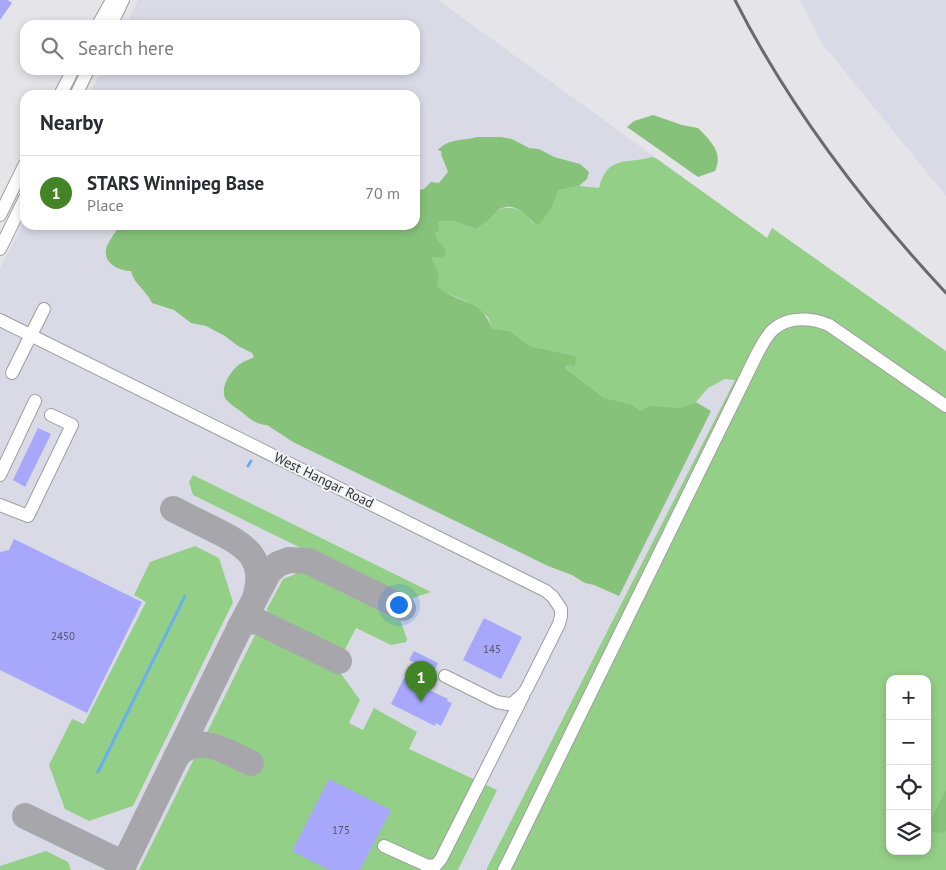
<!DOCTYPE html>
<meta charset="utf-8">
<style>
:root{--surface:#fff;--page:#f7f7f7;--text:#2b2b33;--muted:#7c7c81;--line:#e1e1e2;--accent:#438426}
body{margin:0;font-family:"PT Sans",sans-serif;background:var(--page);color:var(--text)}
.controls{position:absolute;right:15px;bottom:15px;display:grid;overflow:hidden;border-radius:10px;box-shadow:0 2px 8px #0003}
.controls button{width:45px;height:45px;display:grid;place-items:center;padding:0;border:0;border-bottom:1px solid var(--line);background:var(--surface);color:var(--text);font:25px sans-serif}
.you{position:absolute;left:398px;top:604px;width:18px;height:18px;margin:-12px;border:4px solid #fff;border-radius:50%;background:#1a73e8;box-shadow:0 0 0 8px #1a73e833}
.badge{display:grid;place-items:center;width:32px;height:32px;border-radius:50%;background:var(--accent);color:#fff;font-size:16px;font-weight:700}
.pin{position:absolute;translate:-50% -41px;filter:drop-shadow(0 1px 2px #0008)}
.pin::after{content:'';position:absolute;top:26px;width:18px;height:15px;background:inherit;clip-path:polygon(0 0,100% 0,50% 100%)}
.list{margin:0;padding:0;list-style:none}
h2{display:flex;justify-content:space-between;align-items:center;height:65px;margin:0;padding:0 20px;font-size:21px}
h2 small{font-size:16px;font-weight:400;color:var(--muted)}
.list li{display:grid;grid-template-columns:32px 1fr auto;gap:15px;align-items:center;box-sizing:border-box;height:75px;padding:0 20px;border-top:1px solid var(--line)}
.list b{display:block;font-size:19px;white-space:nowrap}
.list p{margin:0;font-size:16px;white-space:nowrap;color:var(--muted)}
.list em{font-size:16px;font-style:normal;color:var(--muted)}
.icon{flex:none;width:28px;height:28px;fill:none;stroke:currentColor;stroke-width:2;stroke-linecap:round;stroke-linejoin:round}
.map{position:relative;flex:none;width:946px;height:870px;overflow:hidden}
.search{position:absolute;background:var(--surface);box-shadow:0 2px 8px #0003;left:20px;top:20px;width:400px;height:55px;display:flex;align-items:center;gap:12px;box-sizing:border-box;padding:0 18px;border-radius:15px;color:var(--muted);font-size:19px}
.panel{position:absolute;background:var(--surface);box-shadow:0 2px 8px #0003;left:20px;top:90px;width:400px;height:140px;border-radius:15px}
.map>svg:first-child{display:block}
</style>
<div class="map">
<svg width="946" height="870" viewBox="0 0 946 870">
<rect width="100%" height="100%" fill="#e4e4e9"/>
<g fill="#d9dae6" fill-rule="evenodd">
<path d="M138,0h300l329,238 5,-10 174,123v519h-946v-602l25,-48v5h390v-130h-326l13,-25h313v-45h-289zM890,679h37v172h-37z"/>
<polygon points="800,0 946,0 946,196 821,42"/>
</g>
<g fill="#94cf87" fill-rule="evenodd">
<path d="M652,157l5,2 110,79 5,-10 174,123v519h-460l249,-490 -10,-1 -17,9 -12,14 -17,6 -39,3 -36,-13 -39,-30 11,-12 -46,-10 -20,-15 -18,-3 -4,-11 -22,-16 -22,-9 -7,-6 -7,-30 13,2 -8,-25 3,-11 16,-1 22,8 12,-8 11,-12c19,-3 21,0 34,14l19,-16 7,-17 20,-4 20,2c8,-33 28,-24 53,-31zM890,679h37v172h-37z"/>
<polygon points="193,475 431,592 407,600 193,495 189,482"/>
<polygon points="195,546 219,558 233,602 133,806 89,821 65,809 49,765 72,719 84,724 146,602 134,595 150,562"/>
<polygon points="305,570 399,617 407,639 406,642 391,645 356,628 342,655 271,620 267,609 283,579"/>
<polygon points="265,632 336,667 360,700 349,723 363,730 374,708 417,732 409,749 497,790 458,870 139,870 255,635"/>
<polygon points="46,851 68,862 71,870 0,870 0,866"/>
</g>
<g fill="#86c27a">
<path d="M653,115l29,10 16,3c12,12 26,25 17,43l-17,6 -71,-50 7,-6z"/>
<path d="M477,137h24l11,2 17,9 10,1 15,8 26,7 9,8 -2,7 -8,7 -20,4 -7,17 -13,18c-10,-3 -16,-17 -28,-18 -3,-1 -9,1 -12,2l-11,12 -12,8 -22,-8 -16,1 1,10 -4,1 3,8 8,9 -3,8 -12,-1 8,17 -2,12c21,19 42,10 55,42l18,3 20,15 46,10 -1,10 -8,-1 -2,3 39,30 28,7 8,6 9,-5 30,2 17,-6 15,9 -92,185 -25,-11 -9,-2 -13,-8 -24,-9 -255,-124 -26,-17c-10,0 -17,-6 -24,-12 -5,-4 -14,-9 -18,-15 -5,-11 6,-28 15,-34 4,-3 9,-4 14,-7l-2,-4 -14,-7 -13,-10 -19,-10 -15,-3 -17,-13 -22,-7c-5,-12 -19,-20 -21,-32 -13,0 -30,-9 -24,-25 3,-7 9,-14 12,-21h296v-34l9,-2 7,-7 8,1 9,-11 -7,-18 1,-2 -4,-2c10,-12 26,-9 39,-13z"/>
<polygon points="946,789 946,830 944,832 933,833 931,820"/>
</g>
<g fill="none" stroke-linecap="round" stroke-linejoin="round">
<g stroke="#69afef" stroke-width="3">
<polyline points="248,466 251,461"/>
<polyline points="98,772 185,596"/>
</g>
<g stroke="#a7a7ab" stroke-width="26">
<path d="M173,509c14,7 28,14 42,21 29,14 51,28 41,64"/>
<polyline points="339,661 257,621 245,622 240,627 269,572 278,564 289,560 308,561 403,608"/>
<path d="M176,757c22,-26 50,-5 75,6"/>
<polyline points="25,816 124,864"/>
<polyline points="121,870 240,627"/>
</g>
</g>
<g fill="#a7a8fb">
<polygon points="0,0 8,0 12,3 0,20"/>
<polygon points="38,428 51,434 25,487 13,480"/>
<polygon points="14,539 142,602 87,713 0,670 0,552 9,550"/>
<polygon points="484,618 522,637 501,679 463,660"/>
<polygon points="414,651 438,663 434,672 409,660"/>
<polygon points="415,667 438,679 433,688 410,676"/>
<polygon points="404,678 448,699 447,701 452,703 441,726 436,723 435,726 391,704"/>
<polygon points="329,779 391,810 360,870 329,870 292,851"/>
</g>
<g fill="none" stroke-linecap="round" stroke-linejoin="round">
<g stroke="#9e9ea2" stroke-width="14">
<g id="minor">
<polyline points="98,25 112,0"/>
<polyline points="111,25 123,0"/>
<polyline points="60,95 73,70"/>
<polyline points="76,95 88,70"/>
<polyline points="0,215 25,164"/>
<polyline points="0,249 25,198"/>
<polyline points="0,320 546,591 553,597 561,609 561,616 559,624 526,690 522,695 513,703 508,704 497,702 445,676"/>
<polyline points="12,373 44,309"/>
<polyline points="0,475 35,401"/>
<polyline points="0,505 28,516 72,425 51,415"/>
<polyline points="384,846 428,866 436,865 441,859 523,696"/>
<path d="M504,870l253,-516c5,-9 10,-20 18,-26 15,-12 37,-10 54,-3l117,81"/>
</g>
</g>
<use href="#minor" stroke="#fff" stroke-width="12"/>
<path stroke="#6a6a6d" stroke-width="3" d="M735,0c54,107 130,206 211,293"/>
</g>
<g text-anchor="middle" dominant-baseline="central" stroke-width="4" stroke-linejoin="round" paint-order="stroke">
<g font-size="11" fill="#525268">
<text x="63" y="636">2450</text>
<text x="492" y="649">145</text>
<text x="341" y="830">175</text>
</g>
<g font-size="14" fill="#353537" stroke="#f1f2f6">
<text transform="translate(324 480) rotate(26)">West Hangar Road</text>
</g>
</g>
</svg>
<div class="controls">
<button>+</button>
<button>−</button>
<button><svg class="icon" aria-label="locate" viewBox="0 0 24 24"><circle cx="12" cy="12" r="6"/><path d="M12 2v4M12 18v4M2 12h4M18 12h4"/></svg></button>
<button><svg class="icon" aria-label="layers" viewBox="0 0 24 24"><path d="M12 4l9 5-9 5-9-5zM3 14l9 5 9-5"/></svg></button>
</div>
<div class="you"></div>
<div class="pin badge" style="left:421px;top:702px">1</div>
<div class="search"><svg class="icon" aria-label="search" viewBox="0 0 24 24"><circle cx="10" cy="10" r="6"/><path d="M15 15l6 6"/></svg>Search here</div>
<section class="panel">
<h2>Nearby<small></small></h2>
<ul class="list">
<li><span class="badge">1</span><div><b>STARS Winnipeg Base</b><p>Place</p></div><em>70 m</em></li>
</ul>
</section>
</div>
